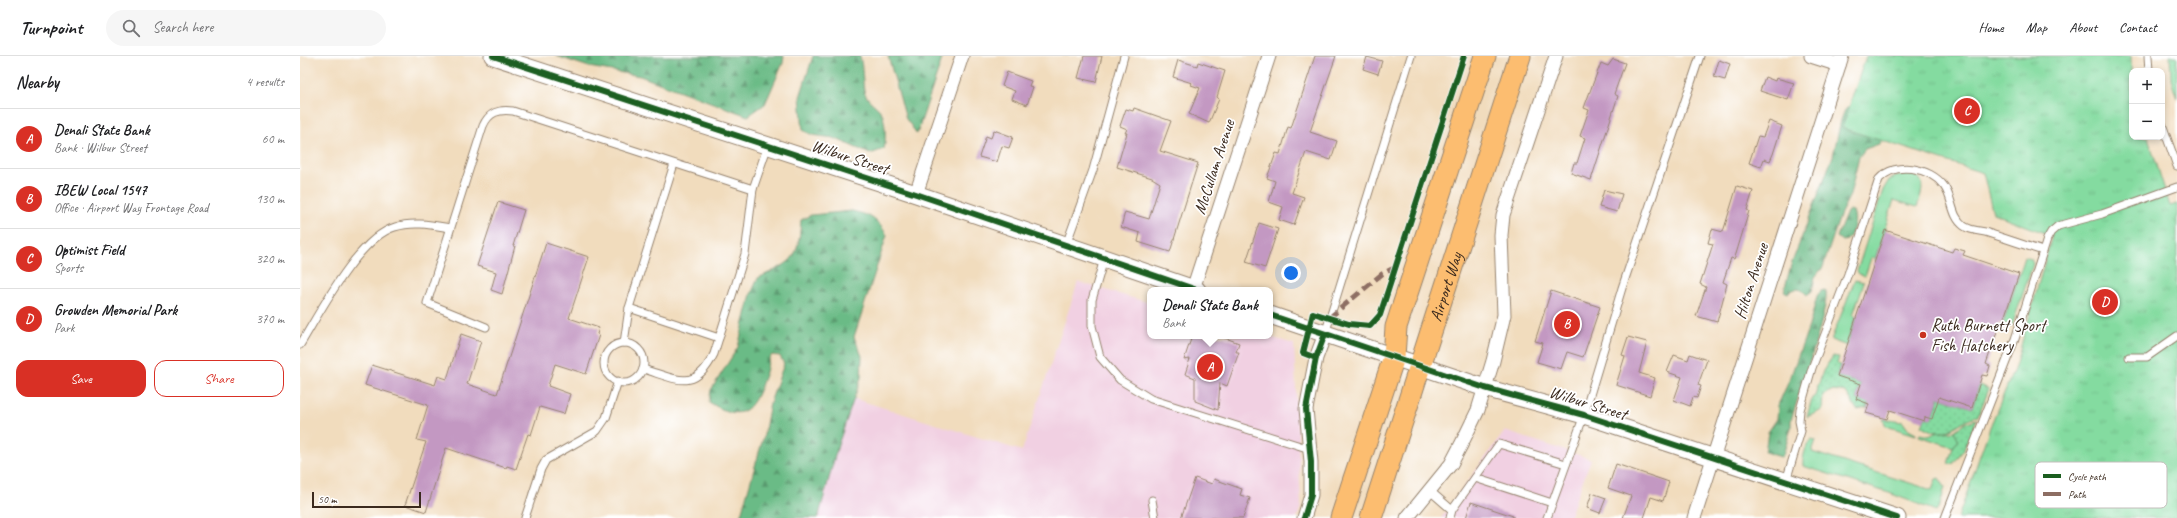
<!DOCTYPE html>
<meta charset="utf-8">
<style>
:root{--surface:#fff;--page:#f6f6f6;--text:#202124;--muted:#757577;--line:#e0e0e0;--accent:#d93025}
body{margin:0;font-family:Caveat,sans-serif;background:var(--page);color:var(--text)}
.controls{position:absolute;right:12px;top:12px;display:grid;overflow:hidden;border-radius:8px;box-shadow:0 2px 6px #0003}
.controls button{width:36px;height:36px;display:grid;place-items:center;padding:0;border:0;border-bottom:1px solid var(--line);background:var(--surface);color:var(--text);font:20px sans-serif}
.scale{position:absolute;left:12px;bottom:10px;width:109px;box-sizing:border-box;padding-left:4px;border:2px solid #3b2a1e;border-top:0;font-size:11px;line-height:14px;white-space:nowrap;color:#3b2a1e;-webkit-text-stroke:3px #fff;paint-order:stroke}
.you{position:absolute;left:991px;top:217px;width:14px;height:14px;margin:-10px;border:3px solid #fff;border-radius:50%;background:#1a73e8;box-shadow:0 0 0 6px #1a73e833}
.badge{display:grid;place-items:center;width:26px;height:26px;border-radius:50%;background:var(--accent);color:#fff;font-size:13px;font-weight:700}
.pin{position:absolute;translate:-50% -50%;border:2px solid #fff;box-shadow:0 1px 4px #0006}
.popup{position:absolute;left:847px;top:231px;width:126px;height:52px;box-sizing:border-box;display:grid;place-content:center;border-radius:8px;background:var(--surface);filter:drop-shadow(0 1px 3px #0005);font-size:13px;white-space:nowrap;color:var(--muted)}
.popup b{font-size:15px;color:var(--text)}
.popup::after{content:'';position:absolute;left:50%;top:100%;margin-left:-8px;border:8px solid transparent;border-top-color:var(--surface)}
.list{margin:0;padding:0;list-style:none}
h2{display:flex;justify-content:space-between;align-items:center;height:52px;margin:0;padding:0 16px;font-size:17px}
h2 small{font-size:13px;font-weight:400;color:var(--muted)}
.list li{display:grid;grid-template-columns:26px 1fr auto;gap:12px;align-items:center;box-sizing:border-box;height:60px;padding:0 16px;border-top:1px solid var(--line)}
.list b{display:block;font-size:15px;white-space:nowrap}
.list p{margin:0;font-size:13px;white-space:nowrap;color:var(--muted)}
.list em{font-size:13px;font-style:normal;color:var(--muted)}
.actions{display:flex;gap:8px;padding:12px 16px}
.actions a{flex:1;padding:9px 0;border:1px solid var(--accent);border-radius:12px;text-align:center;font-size:14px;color:var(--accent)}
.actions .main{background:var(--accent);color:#fff}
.icon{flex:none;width:22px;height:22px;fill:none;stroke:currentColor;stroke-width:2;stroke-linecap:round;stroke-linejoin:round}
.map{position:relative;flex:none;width:1877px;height:462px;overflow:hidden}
header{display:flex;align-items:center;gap:24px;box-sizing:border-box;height:56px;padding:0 20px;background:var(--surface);border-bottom:1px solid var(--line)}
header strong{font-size:19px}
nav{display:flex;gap:22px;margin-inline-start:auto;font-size:14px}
.search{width:280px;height:36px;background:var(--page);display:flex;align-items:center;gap:10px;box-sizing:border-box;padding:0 14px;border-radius:22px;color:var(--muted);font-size:15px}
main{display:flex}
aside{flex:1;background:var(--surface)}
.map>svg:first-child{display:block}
</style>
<header>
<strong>Turnpoint</strong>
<div class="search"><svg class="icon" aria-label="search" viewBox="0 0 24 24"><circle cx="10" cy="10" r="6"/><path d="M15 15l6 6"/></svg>Search here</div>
<nav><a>Home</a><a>Map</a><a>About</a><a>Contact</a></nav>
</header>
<main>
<aside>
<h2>Nearby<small>4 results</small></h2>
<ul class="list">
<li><span class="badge">A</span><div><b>Denali State Bank</b><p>Bank · Wilbur Street</p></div><em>60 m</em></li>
<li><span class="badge">B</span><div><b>IBEW Local 1547</b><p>Office · Airport Way Frontage Road</p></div><em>130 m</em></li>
<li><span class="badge">C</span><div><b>Optimist Field</b><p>Sports</p></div><em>320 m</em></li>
<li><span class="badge">D</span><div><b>Growden Memorial Park</b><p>Park</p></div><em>370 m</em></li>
</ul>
<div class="actions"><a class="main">Save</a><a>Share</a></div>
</aside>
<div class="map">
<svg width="1877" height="462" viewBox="0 0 1877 462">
<defs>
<pattern id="forest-firs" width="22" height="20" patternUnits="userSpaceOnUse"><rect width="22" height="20" fill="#6bbb86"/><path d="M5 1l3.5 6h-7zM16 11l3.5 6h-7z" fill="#59986d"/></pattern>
<pattern id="park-tufts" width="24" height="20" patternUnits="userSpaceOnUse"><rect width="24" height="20" fill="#84dba0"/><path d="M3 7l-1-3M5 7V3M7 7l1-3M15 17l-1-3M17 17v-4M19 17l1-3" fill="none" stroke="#73bc89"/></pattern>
<pattern id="garden-dots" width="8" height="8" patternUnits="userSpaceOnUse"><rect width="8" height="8" fill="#84dba0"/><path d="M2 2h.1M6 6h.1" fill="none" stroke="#73bc89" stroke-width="1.8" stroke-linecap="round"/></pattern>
</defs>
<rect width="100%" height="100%" fill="#fff"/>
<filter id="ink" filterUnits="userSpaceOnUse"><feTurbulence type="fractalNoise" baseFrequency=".025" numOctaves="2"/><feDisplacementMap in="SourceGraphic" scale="8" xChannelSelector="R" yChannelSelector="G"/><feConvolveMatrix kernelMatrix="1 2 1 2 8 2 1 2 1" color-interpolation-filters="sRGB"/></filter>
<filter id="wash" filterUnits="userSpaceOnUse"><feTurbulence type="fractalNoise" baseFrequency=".012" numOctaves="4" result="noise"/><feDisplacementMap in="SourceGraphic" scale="16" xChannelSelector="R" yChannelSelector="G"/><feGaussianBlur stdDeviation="0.9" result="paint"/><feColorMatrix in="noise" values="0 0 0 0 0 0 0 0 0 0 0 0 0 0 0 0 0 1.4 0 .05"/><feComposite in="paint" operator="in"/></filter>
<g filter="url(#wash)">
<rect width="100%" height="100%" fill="#f1dcbd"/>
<g fill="#f1d0e2">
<polygon points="778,226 850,247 850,280 966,280 994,288 1001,450 997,462 515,462 549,341 722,395"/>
<polygon points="1205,375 1291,403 1269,462 1141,462"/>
</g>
<g fill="#84dba0" stroke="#60825f">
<polygon points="1870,0 1877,0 1877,43 1871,24"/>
<path d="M1600,119c29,-4 23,15 17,32l-23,-7 -19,59 -4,-1 -6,18 -6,-2 -2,-3 26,-81 6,-10z"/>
<polygon points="1725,201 1731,203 1733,208 1712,270 1703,267"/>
<polygon points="1555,224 1564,226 1553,259 1556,261 1547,290 1531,284"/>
<polygon points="1583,363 1603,366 1607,372 1616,377 1616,379 1586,370"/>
<polygon points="1654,375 1659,384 1653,391 1619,380 1620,378 1629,380 1635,377"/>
<path d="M1511,383l5,1 -4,12 120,38 4,-11 3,-1 6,9 -5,18 -4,6 -47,-18 -86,-27c-1,-8 3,-21 8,-27z"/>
</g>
<g fill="url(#forest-firs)" stroke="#537252">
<polygon points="256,0 484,0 483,7 465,48 448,60 340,20 289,11"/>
<path d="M513,0h47c3,12 2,23 4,34 2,11 12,14 17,22 5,7 5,29 3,37l-14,5 -36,-16 -22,-3 -9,-5 -3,-33z"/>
<polygon points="588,0 643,0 617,78 606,63"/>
<path d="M1555,45l29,36 -5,7 -14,5 -6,8 -9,38 -9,18 -18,54 -8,10 -3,14 -5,4c-6,-7 -12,-8 -19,-2l-4,-2 7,-26 42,-109 8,-36 4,-10z"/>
<path d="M1550,154l3,1c4,10 0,22 -6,29l-5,1 -5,-4 1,-3 9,-22z"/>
<path d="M552,155c19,4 25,8 35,24l-33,102 8,19 -1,22 -23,67 -19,70 -2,3h-77l24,-83 6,-32 14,-39 -4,-8 -8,-1c-5,5 -4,10 -6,17 -12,35 -20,54 -57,30l2,-12 27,-43 13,-53 7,-16c36,-17 40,-17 43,-58l10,-5z"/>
<path d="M1525,234c8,9 -29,113 -34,130v8l-8,27 -2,2 -16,-5 3,-20 9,-13 1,-14 11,-24 20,-55 8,-30 4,-5z"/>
</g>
<polygon fill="url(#park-tufts)" stroke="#60825f" points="1566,0 1831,0 1832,81 1848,81 1870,150 1877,148 1877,462 1658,462 1690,371 1715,311 1752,180 1693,157 1683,117 1542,72"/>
<g fill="url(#garden-dots)" stroke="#60825f">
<polygon points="1533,300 1539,301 1537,308 1540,309 1537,320 1561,328 1556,343 1569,347 1567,352 1557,354 1546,336 1533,334 1523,339 1522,354 1507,361 1512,342 1515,340 1523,315"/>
<path d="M1679,329l10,4 -11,27c-21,3 -30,27 -56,10l3,-9 7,2 7,-22 33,11z"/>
<polygon points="1677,363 1664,393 1653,408 1648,408 1653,391 1659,384 1654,375 1667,366"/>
</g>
<g id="blocks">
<g fill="#c398c2">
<polygon points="784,0 802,0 796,26 778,22"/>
<polygon points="1015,0 1036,0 1010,76 1037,85 1031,104 1006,96 992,137 1004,141 994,169 979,164 983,151 969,146 975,125 967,122 976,97 980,98 988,71 991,72"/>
<polygon points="1067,1 1082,5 1078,18 1063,13"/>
<polygon points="1313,3 1325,7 1314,38 1318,40 1291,124 1271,117 1274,107 1277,107 1285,82 1280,80 1289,54 1284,52 1292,30 1301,7 1308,10"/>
<polygon points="878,4 897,10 898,6 925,15 917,41 919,43 909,67 889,58 900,32 891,29 892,27 873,21"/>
<polygon points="1419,4 1430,8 1425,24 1414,21"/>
<polygon points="707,16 731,25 729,30 733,31 727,49 712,43 715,35 702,30"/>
<polygon points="1465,21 1475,25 1476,22 1494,27 1488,44 1460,35"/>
<polygon points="834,52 871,65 860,95 898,107 870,196 838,186 840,177 821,171 825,156 849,163 860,127 852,122 817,111 827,77 825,77 827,73 820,70 826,53 833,55"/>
<polygon points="1469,65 1482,70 1473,98 1470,105 1464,103 1461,111 1449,107 1458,80 1463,81"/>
<polygon points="694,74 713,81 709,92 702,90 697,106 679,101 686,80 691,82"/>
<polygon points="1437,130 1453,135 1447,154 1449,155 1436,198 1434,203 1431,202 1423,226 1427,228 1417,266 1396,260 1406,231 1400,228 1413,188 1408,187 1412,173 1423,176"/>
<polygon points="1304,134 1322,138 1317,156 1299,151"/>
<polygon points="198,146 224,154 213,190 215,190 202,238 191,234 196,216 177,210"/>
<polygon points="959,167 978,173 965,212 946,206"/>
<polygon points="1585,174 1652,196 1654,192 1665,195 1663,199 1719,218 1702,268 1700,267 1686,308 1690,310 1687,320 1682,319 1672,352 1639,341 1632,363 1625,361 1624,365 1590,354 1587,363 1566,357 1569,348 1556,343 1561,328 1537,320"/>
<polygon points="246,187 289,201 269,262 299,272 297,278 299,279 286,318 255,308 248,330 270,338 264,358 240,351 231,379 228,378 216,413 207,410 206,412 146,392 126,456 105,449 126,386 117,384 128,349 65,329 72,309 135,329 138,320 147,323 161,278 181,285 167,328 197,338"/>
<polygon points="1251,235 1300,251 1283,301 1267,296 1261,313 1237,306 1243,287 1235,285"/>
<polygon points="892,280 920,280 939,287 936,296 939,296 927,330 920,327 918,354 895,345 895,322 885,318 890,303 884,304"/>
<polygon points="1328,281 1347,286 1339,317 1355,322 1350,340 1316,329 1325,300 1322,299"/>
<polygon points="1390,298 1407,304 1398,329 1401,330 1397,342 1393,341 1390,350 1374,344 1382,321 1367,316 1374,299 1388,304"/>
<polygon points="1316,408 1369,426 1363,445 1351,441 1344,462 1323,462 1331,440 1308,432"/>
<polygon points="895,422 912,428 914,423 942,433 940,439 950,442 943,462 881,462"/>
<polygon points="1292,437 1306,442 1300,457 1287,452"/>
<polygon points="1171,446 1213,460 1213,462 1166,462"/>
</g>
</g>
</g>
<g filter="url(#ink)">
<use href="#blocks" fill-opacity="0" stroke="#96836e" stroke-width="1"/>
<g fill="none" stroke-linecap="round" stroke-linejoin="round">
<g stroke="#96836e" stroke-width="9">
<g id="service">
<polyline points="1848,0 1849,15"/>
<polyline points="1862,68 1877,110"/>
<polyline points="766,189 793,114 824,0"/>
<polyline points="804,203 792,244 792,270 800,301 820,324 851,343 1010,393"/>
<polyline points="329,252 419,282"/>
<path d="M186,271l-59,-24 56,-177c6,-14 16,-17 30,-15l240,78 15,-44"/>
<polyline points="1025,278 1111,0"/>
<polyline points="324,287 329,252 374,108"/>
<circle cx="324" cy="307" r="20"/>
<path d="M0,289c20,-33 58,-107 95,-118 18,-6 37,-2 55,1"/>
<polyline points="1829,301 1847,301 1877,280"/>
<path d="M343,313c34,10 52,24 71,-15l31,-100 8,-65"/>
<polyline points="1175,422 1252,447"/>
<path d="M1486,425l15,-50 -2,-10 1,-11 12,-42 36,-94 31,-95c16,-18 51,-12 65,7 9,12 7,31 20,40 5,4 15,5 21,6 19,6 39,13 58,19"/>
<polyline points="1129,434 1152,454 1150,462"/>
<polyline points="852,444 855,462"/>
<polyline points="1152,454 1199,388 1266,408"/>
<polyline points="225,462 241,413 246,404 297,375 306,362 318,325"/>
<polyline points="1247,462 1284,359 1322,232 1400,0"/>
<polyline points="1645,462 1715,283 1747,183 1751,176 1758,170 1802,158 1877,131"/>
</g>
</g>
<g stroke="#96836e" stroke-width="15">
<g id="minor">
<polyline points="1511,0 1539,9"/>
<polyline points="616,138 662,0"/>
<polyline points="893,233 969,0"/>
<polyline points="1004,462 1011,439 1011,406 1006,353 1016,302 1025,278"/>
<polyline points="1107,462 1151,408 1161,389 1178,354 1193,305 1204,259 1201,179 1203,159 1256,0"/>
<polyline points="1394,462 1542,0"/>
</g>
</g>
<g stroke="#96836e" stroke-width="19">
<g id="tertiary">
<polyline points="193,0 616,138 897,234"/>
<polyline points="970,259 1185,332 1284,359 1597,462"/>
</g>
</g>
<g stroke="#96836e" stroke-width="23">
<g id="primary">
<polyline points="1041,462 1094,301 1096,271 1185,0"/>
<path id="s1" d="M1071,462l149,-462"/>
</g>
</g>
<use href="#service" stroke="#fff" stroke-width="7"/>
<use href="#minor" stroke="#fff" stroke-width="13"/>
<use href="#tertiary" stroke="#fff" stroke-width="17"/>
<use href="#primary" stroke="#fcbd6f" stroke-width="21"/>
<polyline stroke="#8d6e63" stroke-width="5" stroke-dasharray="10 5" stroke-linecap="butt" points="1029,262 1082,218 1096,211"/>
<g stroke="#fff" stroke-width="8">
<g id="cycleway">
<polyline points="193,0 616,138 897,234"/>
<polyline points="970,259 1185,332 1284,359 1597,462"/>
<polyline points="1016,302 1003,297 1013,257 1049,268 1070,270 1080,259 1164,0"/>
<polyline points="1004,462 1011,439 1011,406 1006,353 1016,302 1025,278"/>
</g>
</g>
<use href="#cycleway" stroke="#1b5e20" stroke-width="6"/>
</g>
</g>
<circle fill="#c8321e" stroke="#fff" stroke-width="1.5" cx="1623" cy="279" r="4"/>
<g text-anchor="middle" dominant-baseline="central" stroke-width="3.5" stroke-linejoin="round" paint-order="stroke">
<g font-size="17" fill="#3b2a1e" stroke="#fff">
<text transform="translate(550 101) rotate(18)">Wilbur Street</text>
<text transform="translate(914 111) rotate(-72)">McCullam Avenue</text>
<text transform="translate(1451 225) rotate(-72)">Hilton Avenue</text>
<text stroke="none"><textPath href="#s1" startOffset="243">Airport Way</textPath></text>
<text transform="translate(1288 347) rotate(17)">Wilbur Street</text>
</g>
<g font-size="17" fill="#3b2a1e" stroke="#fff" text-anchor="start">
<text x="1631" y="269">Ruth Burnett Sport<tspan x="1631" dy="20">Fish Hatchery</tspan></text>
</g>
</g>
<rect x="1735" y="406" width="132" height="46" rx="6" fill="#fff" stroke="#c4bfbc" stroke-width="1"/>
<rect x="1743" y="418" width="18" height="4" fill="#1b5e20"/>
<rect x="1743" y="436" width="18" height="4" fill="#8d6e63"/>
<g font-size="11" fill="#3b2a1e">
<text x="1768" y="424">Cycle path</text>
<text x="1768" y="442">Path</text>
</g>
</svg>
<div class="controls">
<button>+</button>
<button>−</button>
</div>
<div class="scale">50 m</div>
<div class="you"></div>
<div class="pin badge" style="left:910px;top:311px">A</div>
<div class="popup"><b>Denali State Bank</b>Bank</div>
<div class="pin badge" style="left:1267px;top:268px">B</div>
<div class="pin badge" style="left:1667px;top:55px">C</div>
<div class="pin badge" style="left:1805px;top:246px">D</div>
</div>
</main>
